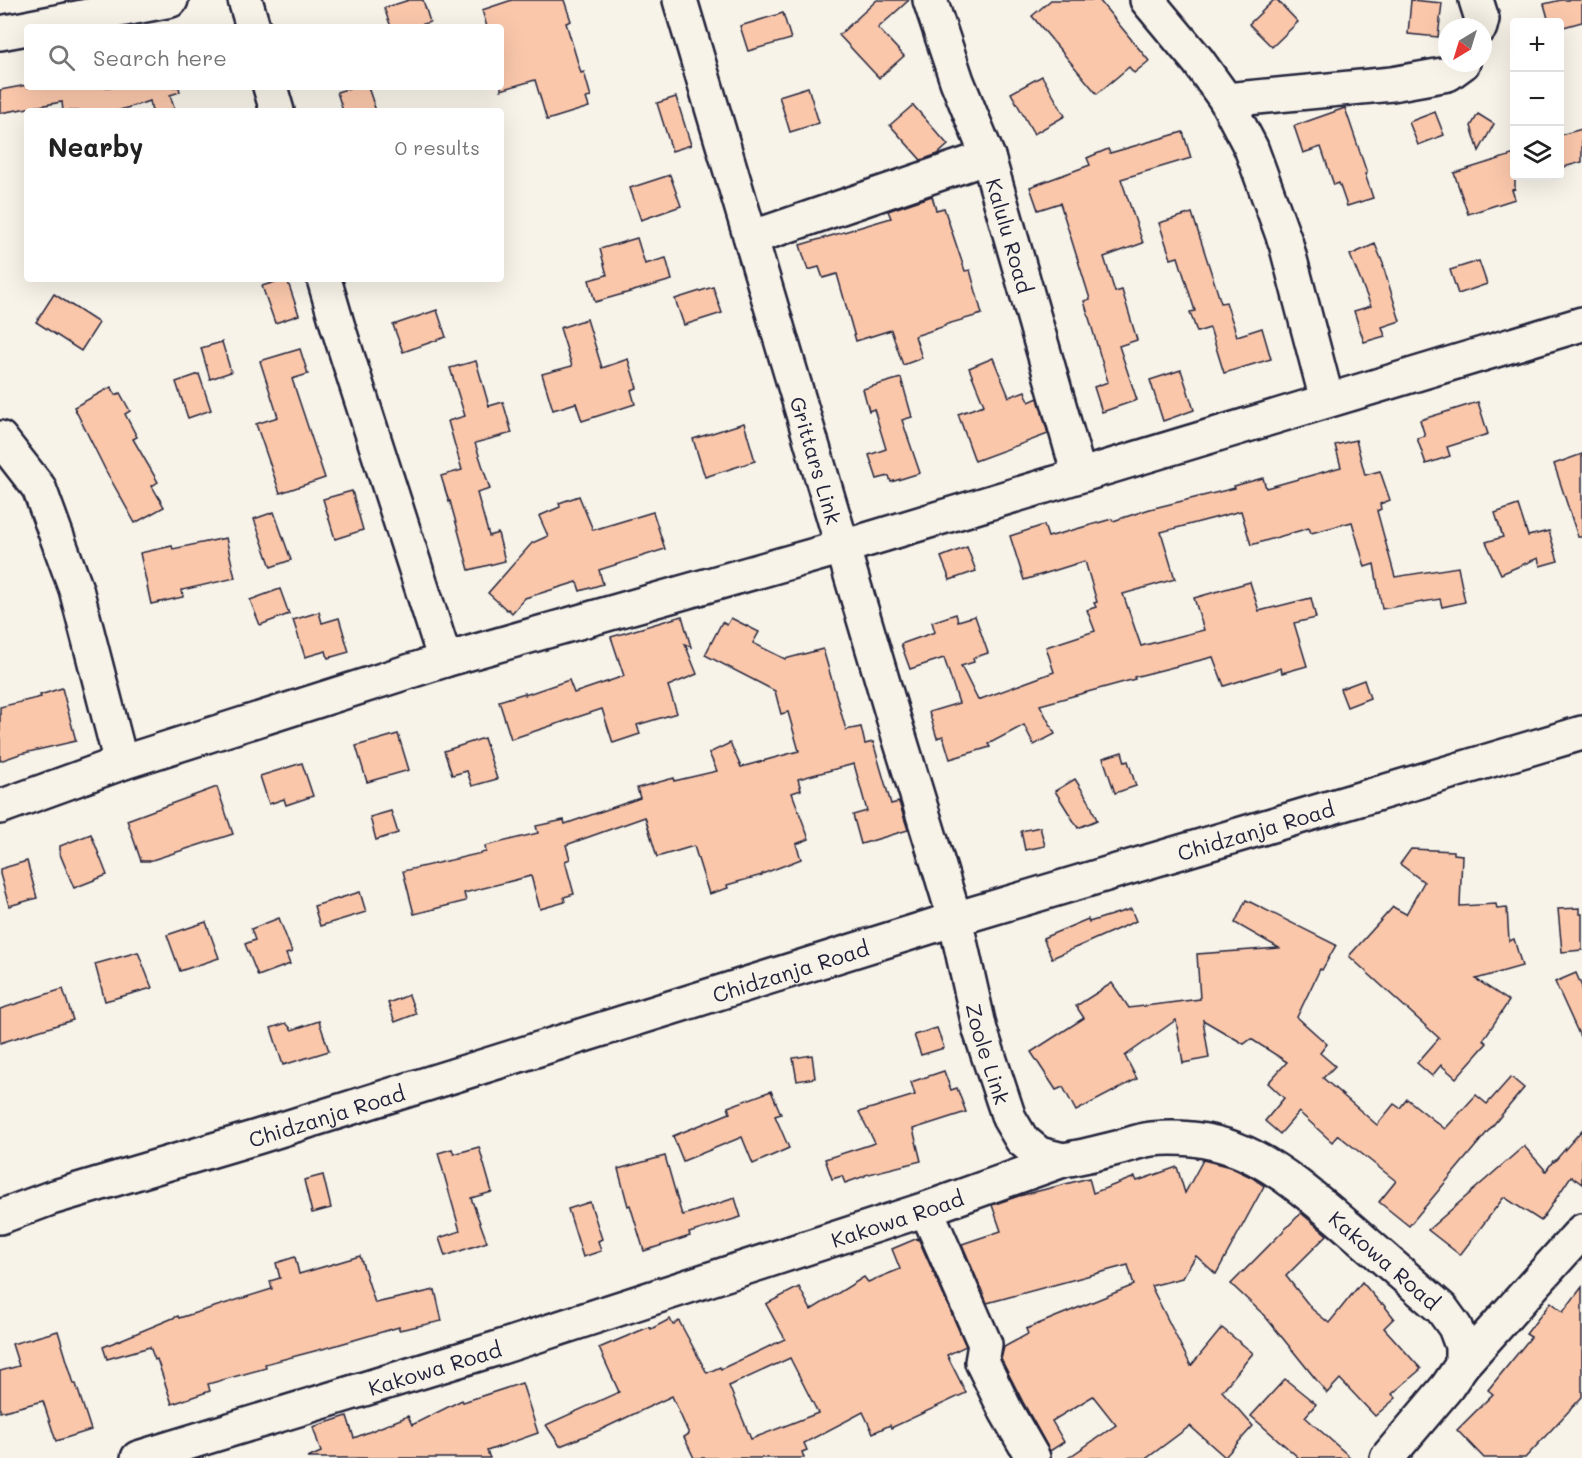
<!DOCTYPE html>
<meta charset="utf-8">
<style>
:root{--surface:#fff;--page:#f6f6f6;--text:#222;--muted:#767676;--line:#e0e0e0}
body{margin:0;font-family:Mali,sans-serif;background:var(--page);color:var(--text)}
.controls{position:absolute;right:18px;top:18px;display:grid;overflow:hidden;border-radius:6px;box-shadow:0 6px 24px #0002}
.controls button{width:54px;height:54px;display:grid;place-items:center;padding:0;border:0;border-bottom:2px solid var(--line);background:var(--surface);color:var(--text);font:30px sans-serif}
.compass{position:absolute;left:1438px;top:18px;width:54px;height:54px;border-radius:50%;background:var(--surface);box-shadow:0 6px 24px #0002;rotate:218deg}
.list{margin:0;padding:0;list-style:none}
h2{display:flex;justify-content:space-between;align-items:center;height:78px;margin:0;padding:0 24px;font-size:26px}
h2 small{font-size:20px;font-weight:400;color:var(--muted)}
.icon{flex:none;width:33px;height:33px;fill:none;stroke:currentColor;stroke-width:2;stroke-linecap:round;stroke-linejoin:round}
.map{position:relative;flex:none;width:1582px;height:1458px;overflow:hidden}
.search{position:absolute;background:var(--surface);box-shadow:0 6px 24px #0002;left:24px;top:24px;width:480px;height:66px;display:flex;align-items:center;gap:15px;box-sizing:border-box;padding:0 21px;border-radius:6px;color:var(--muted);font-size:22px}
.panel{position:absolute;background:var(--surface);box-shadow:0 6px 24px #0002;left:24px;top:108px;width:480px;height:174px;border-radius:6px}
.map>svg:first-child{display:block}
</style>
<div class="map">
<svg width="1582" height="1458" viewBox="0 0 1582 1458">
<rect width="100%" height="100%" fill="#f7f3e8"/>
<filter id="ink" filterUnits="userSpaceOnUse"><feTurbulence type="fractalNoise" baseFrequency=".0167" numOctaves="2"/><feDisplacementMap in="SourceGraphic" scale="12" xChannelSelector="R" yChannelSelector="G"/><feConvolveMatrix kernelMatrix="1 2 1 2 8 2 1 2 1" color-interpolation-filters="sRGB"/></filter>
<g filter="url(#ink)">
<g fill="#fac7ab" stroke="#22223b" stroke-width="1.5" fill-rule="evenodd">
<polygon points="409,0 423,0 430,22 414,27 391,27 384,8"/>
<polygon points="512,0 564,0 571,21 566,23 581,73 584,72 591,97 586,98 589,107 547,120 535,80 501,90 501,27 487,27 482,10"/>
<polygon points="877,0 909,0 878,28 904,56 879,78 839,35"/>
<polygon points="1051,0 1099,0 1149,61 1134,73 1129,67 1097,94 1032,16"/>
<polygon points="1274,0 1277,0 1298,22 1272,47 1249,24"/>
<polygon points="1411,0 1442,3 1438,37 1408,34"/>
<polygon points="1561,0 1582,0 1582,22 1560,28 1560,22 1549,22 1544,4"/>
<polygon points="783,13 791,39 748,51 740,26"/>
<polygon points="1042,76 1065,116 1034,134 1011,93"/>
<polygon points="27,85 27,87 179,87 180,92 170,95 175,111 152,111 150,101 117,111 63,111 62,102 0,113 0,90"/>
<polygon points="353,87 368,87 376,111 343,111 337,92"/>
<polygon points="808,87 819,123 790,132 779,96"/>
<polygon points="676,97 691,145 672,151 657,103"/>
<polygon points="913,105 948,145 938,154 921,160 890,125"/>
<polygon points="1345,108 1367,173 1365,174 1373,198 1347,206 1339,183 1334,185 1321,147 1303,153 1294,126"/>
<polygon points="1435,112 1444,135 1418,145 1409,122"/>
<polygon points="1478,114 1494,124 1479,151 1471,126"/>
<polygon points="1582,129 1582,162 1560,168 1560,135"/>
<polygon points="1183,132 1191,158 1121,179 1143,243 1104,257 1115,292 1122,290 1137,340 1119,346 1137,400 1102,412 1094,387 1108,382 1084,301 1090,299 1060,203 1038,210 1030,187 1090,165 1087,158 1108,149 1110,153"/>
<polygon points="1515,154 1515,189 1512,190 1515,199 1468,214 1454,173"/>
<polygon points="670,175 681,206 641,220 630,188"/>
<polygon points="932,196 936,210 944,208 965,271 970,270 982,314 944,325 945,326 915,336 922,358 903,365 891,330 856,341 837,274 823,278 819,267 808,270 800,245 891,218 888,211"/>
<polygon points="1192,213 1221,303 1226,302 1237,336 1262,328 1271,359 1224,373 1210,328 1197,332 1190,312 1195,311 1178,257 1171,259 1159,223"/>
<polygon points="637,238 645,264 666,258 672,280 595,302 589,280 607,275 600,249"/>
<polygon points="1375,244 1384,266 1383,266 1400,321 1382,327 1385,336 1364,342 1354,311 1371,306 1350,255"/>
<polygon points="1479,261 1487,284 1458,294 1450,270"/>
<polygon points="285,279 287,279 299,315 275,323 262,286"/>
<polygon points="713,287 722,313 684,325 675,299"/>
<polygon points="54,294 99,323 81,351 36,322"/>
<polygon points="437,310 446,337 403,352 393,325"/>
<polygon points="587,319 602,368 628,359 637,388 631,390 635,404 582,421 576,403 553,410 542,374 572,366 560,328"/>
<polygon points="222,342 231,372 210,379 201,348"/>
<polygon points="300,349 308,374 292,379 325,478 280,493 256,424 278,417 260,361"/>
<polygon points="993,358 1009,397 1025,391 1029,402 1038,398 1048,434 975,461 958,414 984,405 969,368"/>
<polygon points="476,361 489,406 503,402 512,433 475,443 490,489 477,493 489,536 498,533 505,561 469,570 450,501 449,502 441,476 462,470 448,421 465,416 450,368"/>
<polygon points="1181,370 1194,410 1163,421 1150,380"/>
<polygon points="199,374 211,410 188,418 176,382"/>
<polygon points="901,378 912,417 902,420 920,473 891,482 889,476 877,479 869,455 886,449 874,409 869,411 863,389"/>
<polygon points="111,387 115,395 120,393 130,411 125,414 137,437 133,439 158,482 152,486 164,507 135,523 106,471 74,407"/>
<polygon points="1478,402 1488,434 1447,447 1450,456 1426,464 1417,438 1425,436 1420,420"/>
<polygon points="744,423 755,461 705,477 693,439"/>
<polygon points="1356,440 1365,475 1380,471 1390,500 1380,504 1381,509 1377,511 1395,577 1458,567 1465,602 1442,607 1440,599 1382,609 1374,564 1365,567 1352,522 1311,533 1309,528 1251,545 1241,511 1161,532 1175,579 1123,594 1141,646 1204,630 1194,598 1250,582 1259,611 1311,598 1316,618 1294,623 1307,666 1282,673 1281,668 1224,686 1213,657 1134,677 1135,679 1040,705 1055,734 1034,745 1024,725 988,744 990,747 950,759 943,736 937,738 929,712 959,703 944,658 910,669 901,644 935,632 932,622 956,614 958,621 975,616 988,653 973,658 974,662 961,666 978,700 1054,672 1046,647 1095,631 1087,610 1096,607 1094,603 1097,602 1085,561 1024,580 1010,536 1044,525 1048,537 1112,519 1113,521 1150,509 1235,488 1234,486 1263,478 1266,488 1341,467 1335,445"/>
<polygon points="1582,454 1582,537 1578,537 1554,464"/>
<polygon points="352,491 363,530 335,539 323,499"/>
<polygon points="579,496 593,530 653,512 665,549 599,570 603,584 580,591 577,582 525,598 512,613 508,609 507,610 488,593 532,543 548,536 539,516 560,507 559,503"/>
<polygon points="1518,505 1528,536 1549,531 1558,561 1540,566 1538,558 1501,574 1486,542 1503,537 1495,513"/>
<polygon points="274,512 291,560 271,567 254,519"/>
<polygon points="226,538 235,578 182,590 183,597 151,604 140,553 172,546 173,549"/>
<polygon points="967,547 976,571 950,580 941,557"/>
<polygon points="280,589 289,614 260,625 250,600"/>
<polygon points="319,612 322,623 339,618 349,652 328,658 326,651 305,657 293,620"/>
<polygon points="682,616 691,647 685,644 697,674 668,686 677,713 637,725 640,734 613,743 602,709 511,739 499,701 525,693 525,695 569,680 574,693 624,676 611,637"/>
<polygon points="731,618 759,632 753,643 785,659 823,649 846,730 861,727 865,744 873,742 891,804 899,802 908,830 861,844 853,815 867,811 854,764 798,779 801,790 792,793 809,839 796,844 801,859 762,874 762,875 727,885 728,888 709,894 694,846 657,857 645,817 566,845 570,859 565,861 574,894 564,897 565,902 540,909 531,876 464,893 466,901 414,914 403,871 486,852 485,846 538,833 536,826 564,820 565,824 640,798 637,788 674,778 674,781 717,771 709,753 730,743 741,767 799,751 788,712 781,714 775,691 705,655 722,622 727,625"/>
<polygon points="1364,680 1370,698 1347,707 1340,689"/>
<polygon points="62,688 76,741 20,754 0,761 0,707 41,697 40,695"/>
<polygon points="398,734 409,770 367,782 356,746"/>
<polygon points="484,738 497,779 472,786 467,771 452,775 444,751"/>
<polygon points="1122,752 1125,762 1128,761 1136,786 1115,793 1103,758"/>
<polygon points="302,763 313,796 286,805 284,799 269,804 260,776"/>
<polygon points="1075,779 1089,801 1097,820 1078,828 1055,791"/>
<polygon points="217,787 233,834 149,861 141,861 127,820"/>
<polygon points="391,811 398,833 376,840 370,817"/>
<polygon points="1040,827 1045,846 1025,850 1021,831"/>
<polygon points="91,834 107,875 74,888 60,854 60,846"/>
<polygon points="1411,849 1454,851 1454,854 1462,855 1460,906 1496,904 1497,909 1507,908 1509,941 1514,939 1522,966 1476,979 1509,1001 1483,1040 1487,1043 1456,1078 1441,1065 1432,1076 1417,1063 1439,1038 1349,956 1393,907 1406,914 1424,882 1400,864"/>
<polygon points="27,861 37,898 9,906 0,874 0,869"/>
<polygon points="360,892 366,912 320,926 314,906"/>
<polygon points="1246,900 1336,945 1322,970 1320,969 1297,1017 1327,1044 1320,1053 1335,1066 1323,1078 1377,1125 1394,1104 1400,1108 1407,1099 1445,1129 1476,1095 1487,1104 1511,1077 1524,1088 1409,1226 1379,1202 1396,1181 1338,1135 1332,1142 1299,1112 1280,1134 1265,1121 1284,1098 1268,1083 1287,1062 1251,1039 1244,1044 1203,1020 1209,1058 1183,1063 1176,1020 1125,1056 1137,1079 1076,1111 1063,1087 1056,1090 1031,1052 1084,1018 1076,1006 1112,983 1129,1008 1200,999 1197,954 1279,948 1235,923"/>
<polygon points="1580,908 1580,914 1582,914 1582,950 1562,952 1558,909"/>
<polygon points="1131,909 1136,921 1052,958 1043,938 1088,919 1089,922"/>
<polygon points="279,918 292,952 286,954 290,964 258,976 245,944 255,940 251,929"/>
<polygon points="206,922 219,958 180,971 167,935"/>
<polygon points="138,952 152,988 105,1001 95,964"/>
<polygon points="1576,973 1582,987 1582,1041 1555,982"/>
<polygon points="63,989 73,1020 0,1043 0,1009"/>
<polygon points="409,995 416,1014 395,1022 388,1003"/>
<polygon points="319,1021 329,1051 283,1065 271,1028 286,1023 292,1030"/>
<polygon points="937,1028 944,1048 921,1055 914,1035"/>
<polygon points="812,1055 815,1078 797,1081 793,1058"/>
<polygon points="944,1071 951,1090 957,1088 966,1112 913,1129 921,1161 865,1175 865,1176 845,1183 842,1176 832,1179 825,1159 875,1143 859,1112 915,1095 911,1082"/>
<polygon points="771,1091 781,1114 775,1116 789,1148 753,1164 742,1137 683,1161 673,1136 730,1113 728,1107"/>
<polygon points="1582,1130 1582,1184 1571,1176 1541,1221 1504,1197 1460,1255 1428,1230 1524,1146 1546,1171 1553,1161 1554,1162"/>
<polygon points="479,1147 492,1192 471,1198 487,1242 445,1256 439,1238 460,1231 438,1153 452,1149 454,1154"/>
<polygon points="665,1156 681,1212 683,1215 735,1198 741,1217 689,1233 690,1236 644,1251 630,1205 628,1206 618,1169"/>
<polygon points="1203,1160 1230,1167 1251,1177 1264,1186 1216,1274 1196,1256 1182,1278 1151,1286 1191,1366 1222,1328 1253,1353 1222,1391 1253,1426 1225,1457 1190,1426 1147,1458 1068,1458 1116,1425 1093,1396 1052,1421 1064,1442 1050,1451 1023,1402 1001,1359 1004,1347 1028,1334 1026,1329 1134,1285 1128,1265 987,1303 962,1244 1001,1231 992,1205 1019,1196 1089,1178 1093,1193 1135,1177 1137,1181 1177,1167 1185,1193"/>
<polygon points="323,1175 331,1208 312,1213 304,1180"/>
<polygon points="590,1202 602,1239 598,1241 601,1251 583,1257 568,1209"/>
<polygon points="1301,1213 1327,1235 1286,1276 1312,1309 1329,1323 1362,1282 1381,1304 1383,1304 1394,1318 1384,1328 1421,1369 1392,1394 1396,1398 1375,1416 1340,1379 1327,1393 1264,1315 1231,1284"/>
<path d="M918,1238l48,108 -19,9 19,38 -75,35 -1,-3 -17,8 -10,-21 -59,31 3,7 -5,2 2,6h-110l-10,-21 5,-3 -17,-38 -72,34 -40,16 -14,-21 73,-33 -20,-44 50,-21 2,2 19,-10 3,6 6,-4 28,52 13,-6 1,2 64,-30 -19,-35 33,-17 12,23 53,-33 4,5 32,-13 -8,-20zM790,1358l28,55 -67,26 -22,-53z"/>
<polygon points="360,1256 375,1303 435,1290 442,1321 399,1330 399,1327 330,1347 265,1364 266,1368 208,1384 210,1391 172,1404 157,1359 155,1360 150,1347 107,1359 103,1347 178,1316 179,1318 272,1289 270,1281 280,1278 276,1263 295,1257 299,1274"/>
<polygon points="1582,1287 1582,1397 1525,1458 1484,1458 1457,1430 1493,1394 1488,1390 1531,1337 1526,1334 1551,1302 1563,1312"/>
<polygon points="58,1331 74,1384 76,1384 91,1430 56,1441 43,1401 0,1412 0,1371 19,1366 12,1344"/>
<polygon points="1285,1379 1316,1404 1305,1417 1351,1458 1299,1458 1251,1416"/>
<polygon points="522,1383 538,1433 487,1451 490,1458 307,1458 321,1452 313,1427 347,1416 354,1438 408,1416 412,1425 462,1400 463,1402"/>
</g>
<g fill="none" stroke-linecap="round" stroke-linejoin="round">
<g stroke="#22223b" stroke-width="38">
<g id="minor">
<polyline points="245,0 253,27"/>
<path id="s1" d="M680,0l214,720 61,199 25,111 29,88 13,22 17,14 24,6"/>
<path id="s2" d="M930,0l27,81 31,76 91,318"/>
<polyline points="1147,0 1198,61 1226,100 1251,148 1286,244 1327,400"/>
<polyline points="1476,0 1482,19 1480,27"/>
<polyline points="31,27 171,0"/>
<polyline points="0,33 27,28"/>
<polyline points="270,87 277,111"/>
<polyline points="1226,100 1392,84 1448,74 1463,63"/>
<polyline points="751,238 988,157"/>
<polyline points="324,279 338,327 445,660"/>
<polyline points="0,438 39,488 76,589 121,763"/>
<polyline points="0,807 121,763 445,660 843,547 1582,324"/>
<polyline points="926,1209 985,1344 982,1362 1006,1411 1033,1458"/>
<path id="s3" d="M0,1217l51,-19 206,-61 698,-218 627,-186"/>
<polyline points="1462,1365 1582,1231"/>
<path id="s4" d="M138,1458l357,-109 431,-140 137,-49c20,-3 38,-8 58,-13 10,-3 20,-7 31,-8 88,-8 134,36 197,89 31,27 62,54 93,81l13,18 7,19v19l-15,22 -60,71"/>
</g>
</g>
<use href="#minor" stroke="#f7f3e8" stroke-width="33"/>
</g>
</g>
<g text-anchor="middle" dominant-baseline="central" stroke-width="4.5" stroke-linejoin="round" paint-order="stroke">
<g font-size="21" fill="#22223b" stroke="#f7f3e8">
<text stroke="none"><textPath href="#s2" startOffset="249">Kalulu Road</textPath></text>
<text stroke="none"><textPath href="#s1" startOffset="480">Grittars Link</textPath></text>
<text stroke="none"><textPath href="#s3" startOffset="1314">Chidzanja Road</textPath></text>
<text stroke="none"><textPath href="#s3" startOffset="828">Chidzanja Road</textPath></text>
<text stroke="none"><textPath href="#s1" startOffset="1098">Zoole Link</textPath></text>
<text stroke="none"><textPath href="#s3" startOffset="342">Chidzanja Road</textPath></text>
<text stroke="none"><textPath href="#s4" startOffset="796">Kakowa Road</textPath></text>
<text stroke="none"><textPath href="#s4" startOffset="1335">Kakowa Road</textPath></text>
<text stroke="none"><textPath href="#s4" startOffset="310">Kakowa Road</textPath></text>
</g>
</g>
</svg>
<div class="controls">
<button>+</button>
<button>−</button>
<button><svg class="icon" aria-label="layers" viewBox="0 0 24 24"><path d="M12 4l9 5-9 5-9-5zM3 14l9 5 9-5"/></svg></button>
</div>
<svg class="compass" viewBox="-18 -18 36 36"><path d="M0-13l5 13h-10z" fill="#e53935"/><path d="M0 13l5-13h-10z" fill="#767676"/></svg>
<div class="search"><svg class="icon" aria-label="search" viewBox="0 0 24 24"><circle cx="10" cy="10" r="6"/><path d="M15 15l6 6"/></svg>Search here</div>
<section class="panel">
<h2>Nearby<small>0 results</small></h2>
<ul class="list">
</ul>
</section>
</div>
